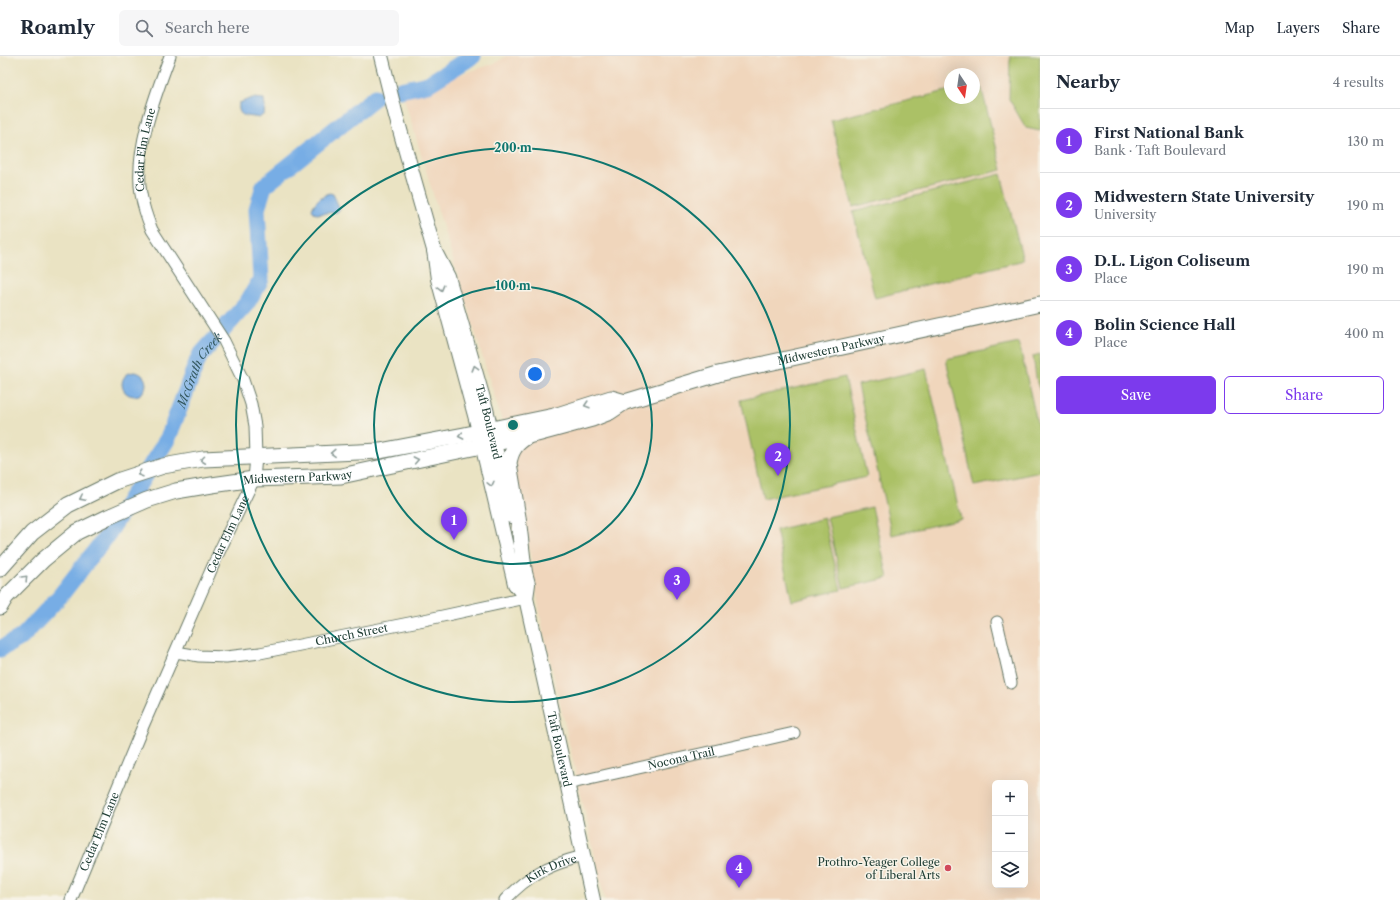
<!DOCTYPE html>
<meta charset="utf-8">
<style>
:root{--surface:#fff;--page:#f6f6f7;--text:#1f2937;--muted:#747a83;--line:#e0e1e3;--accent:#7c3aed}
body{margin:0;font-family:"Libre Caslon Text",serif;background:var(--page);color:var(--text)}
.controls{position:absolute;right:12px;bottom:12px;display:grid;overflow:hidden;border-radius:6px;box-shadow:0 4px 16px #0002}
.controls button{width:36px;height:36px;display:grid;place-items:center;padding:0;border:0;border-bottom:1px solid var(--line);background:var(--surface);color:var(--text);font:20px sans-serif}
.compass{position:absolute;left:944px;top:12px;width:36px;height:36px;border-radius:50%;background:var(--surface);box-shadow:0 4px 16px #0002;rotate:167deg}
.you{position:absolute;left:535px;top:318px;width:14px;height:14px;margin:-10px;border:3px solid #fff;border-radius:50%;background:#1a73e8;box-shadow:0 0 0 6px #1a73e833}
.badge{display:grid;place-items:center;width:26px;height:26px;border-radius:50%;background:var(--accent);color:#fff;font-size:13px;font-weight:700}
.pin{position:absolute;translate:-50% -33px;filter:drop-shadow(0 1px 2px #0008)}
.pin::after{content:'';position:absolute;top:21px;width:14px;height:12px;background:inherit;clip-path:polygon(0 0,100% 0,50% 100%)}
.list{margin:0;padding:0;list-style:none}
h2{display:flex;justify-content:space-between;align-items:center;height:52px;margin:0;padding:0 16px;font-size:17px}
h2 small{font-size:13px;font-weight:400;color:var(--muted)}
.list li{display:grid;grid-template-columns:26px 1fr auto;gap:12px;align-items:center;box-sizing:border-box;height:64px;padding:0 16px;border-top:1px solid var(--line)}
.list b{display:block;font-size:15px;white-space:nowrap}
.list p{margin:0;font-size:13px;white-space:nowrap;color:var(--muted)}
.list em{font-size:13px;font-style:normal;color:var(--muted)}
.actions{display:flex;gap:8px;padding:12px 16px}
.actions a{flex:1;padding:9px 0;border:1px solid var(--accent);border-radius:6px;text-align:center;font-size:14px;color:var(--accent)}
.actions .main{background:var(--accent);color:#fff}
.icon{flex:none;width:22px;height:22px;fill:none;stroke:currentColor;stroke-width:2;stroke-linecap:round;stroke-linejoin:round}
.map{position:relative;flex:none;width:1040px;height:844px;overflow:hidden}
header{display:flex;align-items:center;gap:24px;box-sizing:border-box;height:56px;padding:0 20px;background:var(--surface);border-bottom:1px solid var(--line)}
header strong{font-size:19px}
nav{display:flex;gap:22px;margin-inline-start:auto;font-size:14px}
.search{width:280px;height:36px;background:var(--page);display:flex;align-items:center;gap:10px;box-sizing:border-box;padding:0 14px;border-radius:6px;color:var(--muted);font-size:15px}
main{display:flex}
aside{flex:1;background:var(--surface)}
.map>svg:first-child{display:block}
</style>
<header>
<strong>Roamly</strong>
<div class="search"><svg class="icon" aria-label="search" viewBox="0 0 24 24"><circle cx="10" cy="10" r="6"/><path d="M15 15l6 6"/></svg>Search here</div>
<nav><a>Map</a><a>Layers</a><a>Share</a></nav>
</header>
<main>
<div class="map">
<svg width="1040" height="844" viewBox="0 0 1040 844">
<rect width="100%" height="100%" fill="#f7f3e8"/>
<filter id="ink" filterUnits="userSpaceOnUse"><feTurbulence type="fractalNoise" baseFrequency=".025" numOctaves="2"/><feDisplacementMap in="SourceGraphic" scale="8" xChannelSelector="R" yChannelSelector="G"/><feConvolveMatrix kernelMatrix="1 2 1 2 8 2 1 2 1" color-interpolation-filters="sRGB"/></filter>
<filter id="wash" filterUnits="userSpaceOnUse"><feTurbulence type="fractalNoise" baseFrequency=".012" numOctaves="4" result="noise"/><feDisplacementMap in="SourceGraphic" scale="16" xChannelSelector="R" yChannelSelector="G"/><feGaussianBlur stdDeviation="0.9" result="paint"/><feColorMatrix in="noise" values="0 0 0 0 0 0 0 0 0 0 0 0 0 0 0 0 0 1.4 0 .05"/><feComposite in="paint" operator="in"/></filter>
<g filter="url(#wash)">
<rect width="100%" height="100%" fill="#eae3c3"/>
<path fill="#f0d6bc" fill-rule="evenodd" d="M507,0h533v844h-435l-64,-280 -15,-90 -24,-109 -99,-326 34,-9 18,-10 38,-12zM950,18h24v24h-24zM995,727h30v102h-30z"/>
<g fill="#abc166" stroke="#657f4d">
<polygon points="1010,0 1040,0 1040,75 1026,72 1009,43"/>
<polygon points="980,26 1002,114 853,151 831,64 950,34 950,42 974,42 974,28"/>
<polygon points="1001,118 1023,204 875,242 853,156"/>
<polygon points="1019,287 1040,380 1040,416 974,430 946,303"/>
<polygon points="1040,298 1040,335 1037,327 1033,300"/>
<polygon points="926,313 961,463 892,479 858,329"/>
<polygon points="845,321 867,421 763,443 741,344"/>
<polygon points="872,451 888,522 843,532 827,461"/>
<polygon points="824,462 841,534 792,545 776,474"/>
</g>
<g fill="#77ade5" stroke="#4b758c">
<path d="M252,42l12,1 1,8 -1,7 -5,4c-11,-3 -22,1 -20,-15z"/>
<path d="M329,137l4,1 7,15 -3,3 -21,2 -4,-4c2,-9 9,-13 17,-17z"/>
<circle cx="134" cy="328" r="12"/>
</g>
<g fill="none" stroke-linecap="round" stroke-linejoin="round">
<g stroke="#77ade5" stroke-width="17">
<polyline points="400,34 428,28 473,0"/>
<path id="s1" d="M0,593l22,-12 38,-41 46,-59 62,-99 31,-81 48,-54 14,-24 -4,-70 7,-23 111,-89"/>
</g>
</g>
</g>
<g filter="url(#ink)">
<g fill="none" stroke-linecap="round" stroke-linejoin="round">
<g stroke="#676" stroke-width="13">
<g id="minor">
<polyline points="997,566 1011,627"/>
<path id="s2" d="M176,596l23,4 27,1 34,-4 164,-33 102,-22"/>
<path id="s3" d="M567,728l227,-51"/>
<path id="s4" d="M71,844l72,-174 76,-174 35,-73 2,-22 -1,-31 -4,-22 -8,-24 -19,-39 -72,-111c-5,-12 -9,-24 -11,-36 -7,-43 14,-98 29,-138"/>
<path id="s5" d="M505,844c24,-26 44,-35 78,-44"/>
</g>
</g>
<g stroke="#676" stroke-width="16">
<g id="tertiary">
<polyline points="381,0 396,60 434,194 438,223 476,363 515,528 526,542"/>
<path id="s6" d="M434,194l14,27 38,132 25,107"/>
<path id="s7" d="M521,501l7,27 -2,14 67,302"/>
</g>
</g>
<g stroke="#676" stroke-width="17">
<g id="secondary">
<polyline points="0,513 32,477 68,449 117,425 163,410 203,403 380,395 464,379 554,360 611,342 625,346"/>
<path d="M524,513l-6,-52 -9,-54c2,-12 7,-20 18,-26"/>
<path id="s8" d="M0,551l6,-10 37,-37 34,-28 31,-15 39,-17 29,-9 36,-6 42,-6 87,-3 196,-42 55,-15 18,-7 15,-10 93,-28 322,-70"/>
</g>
</g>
<use href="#minor" stroke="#fff" stroke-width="11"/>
<use href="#tertiary" stroke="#fff" stroke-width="14"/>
<use href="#secondary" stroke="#fff" stroke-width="15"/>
</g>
<defs><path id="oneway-chevron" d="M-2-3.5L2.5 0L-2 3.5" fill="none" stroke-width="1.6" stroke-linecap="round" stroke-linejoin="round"/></defs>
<g stroke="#8f9e9a">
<use href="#oneway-chevron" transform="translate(441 232) rotate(75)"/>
<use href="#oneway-chevron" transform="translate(475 312) rotate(-106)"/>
<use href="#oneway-chevron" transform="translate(587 349) rotate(163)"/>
<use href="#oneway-chevron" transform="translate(461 380) rotate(169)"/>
<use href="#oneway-chevron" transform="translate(333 397) rotate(178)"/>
<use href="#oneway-chevron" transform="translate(203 404) rotate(173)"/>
<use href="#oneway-chevron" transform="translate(416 404) rotate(-11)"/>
<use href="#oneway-chevron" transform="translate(140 418) rotate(162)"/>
<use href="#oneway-chevron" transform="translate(491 428) rotate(77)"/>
<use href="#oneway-chevron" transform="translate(82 442) rotate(154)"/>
<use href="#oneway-chevron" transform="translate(25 522) rotate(-46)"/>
</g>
</g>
<g fill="none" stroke="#0f766e" stroke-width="2">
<circle cx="513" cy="369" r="139"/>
<circle cx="513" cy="369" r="277"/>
</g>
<circle fill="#d1495b" stroke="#f7f3e8" stroke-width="1.5" cx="948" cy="812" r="4"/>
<g text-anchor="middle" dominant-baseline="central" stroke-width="3" stroke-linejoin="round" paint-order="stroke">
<g font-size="11" fill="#1f3d34" stroke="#f7f3e8">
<text stroke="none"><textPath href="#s4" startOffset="818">Cedar Elm Lane</textPath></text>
<text stroke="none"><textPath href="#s8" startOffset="889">Midwestern Parkway</textPath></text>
<text stroke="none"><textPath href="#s6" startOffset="181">Taft Boulevard</textPath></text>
<text stroke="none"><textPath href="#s8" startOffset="338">Midwestern Parkway</textPath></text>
<text stroke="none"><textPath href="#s4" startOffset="398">Cedar Elm Lane</textPath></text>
<text stroke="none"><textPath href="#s2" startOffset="178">Church Street</textPath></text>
<text stroke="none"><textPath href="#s7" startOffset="197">Taft Boulevard</textPath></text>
<text stroke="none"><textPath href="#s3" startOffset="117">Nocona Trail</textPath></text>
<text stroke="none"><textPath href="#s4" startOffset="74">Cedar Elm Lane</textPath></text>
<text stroke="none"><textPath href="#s5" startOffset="57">Kirk Drive</textPath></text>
</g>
<g font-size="11" fill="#1f3d34" stroke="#f7f3e8" text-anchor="end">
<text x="940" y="806">Prothro-Yeager College<tspan x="940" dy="13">of Liberal Arts</tspan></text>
</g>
<g font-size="12" font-style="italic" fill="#355960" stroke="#f7f3e8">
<text stroke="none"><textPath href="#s1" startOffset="348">McGrath Creek</textPath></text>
</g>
</g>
<circle cx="513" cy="369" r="6" fill="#0f766e" stroke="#f7f3e8" stroke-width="2"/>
<g font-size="12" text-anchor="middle" font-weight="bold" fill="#0f766e" stroke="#f7f3e8" stroke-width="3" stroke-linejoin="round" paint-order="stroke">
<text x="513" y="96">200 m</text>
<text x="513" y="234">100 m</text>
</g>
</svg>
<div class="controls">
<button>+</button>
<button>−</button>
<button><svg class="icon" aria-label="layers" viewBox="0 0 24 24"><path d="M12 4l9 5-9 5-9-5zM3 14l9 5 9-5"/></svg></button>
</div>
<svg class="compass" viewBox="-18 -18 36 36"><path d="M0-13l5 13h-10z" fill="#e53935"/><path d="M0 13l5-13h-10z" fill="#747a83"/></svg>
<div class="you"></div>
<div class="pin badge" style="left:454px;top:484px">1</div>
<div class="pin badge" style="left:778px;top:420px">2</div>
<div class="pin badge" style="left:677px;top:544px">3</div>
<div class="pin badge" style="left:739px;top:832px">4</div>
</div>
<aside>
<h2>Nearby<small>4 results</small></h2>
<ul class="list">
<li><span class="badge">1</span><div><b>First National Bank</b><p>Bank · Taft Boulevard</p></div><em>130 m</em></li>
<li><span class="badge">2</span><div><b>Midwestern State University</b><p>University</p></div><em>190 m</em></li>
<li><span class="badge">3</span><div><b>D.L. Ligon Coliseum</b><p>Place</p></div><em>190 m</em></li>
<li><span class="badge">4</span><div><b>Bolin Science Hall</b><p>Place</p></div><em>400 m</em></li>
</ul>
<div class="actions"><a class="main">Save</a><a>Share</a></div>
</aside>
</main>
